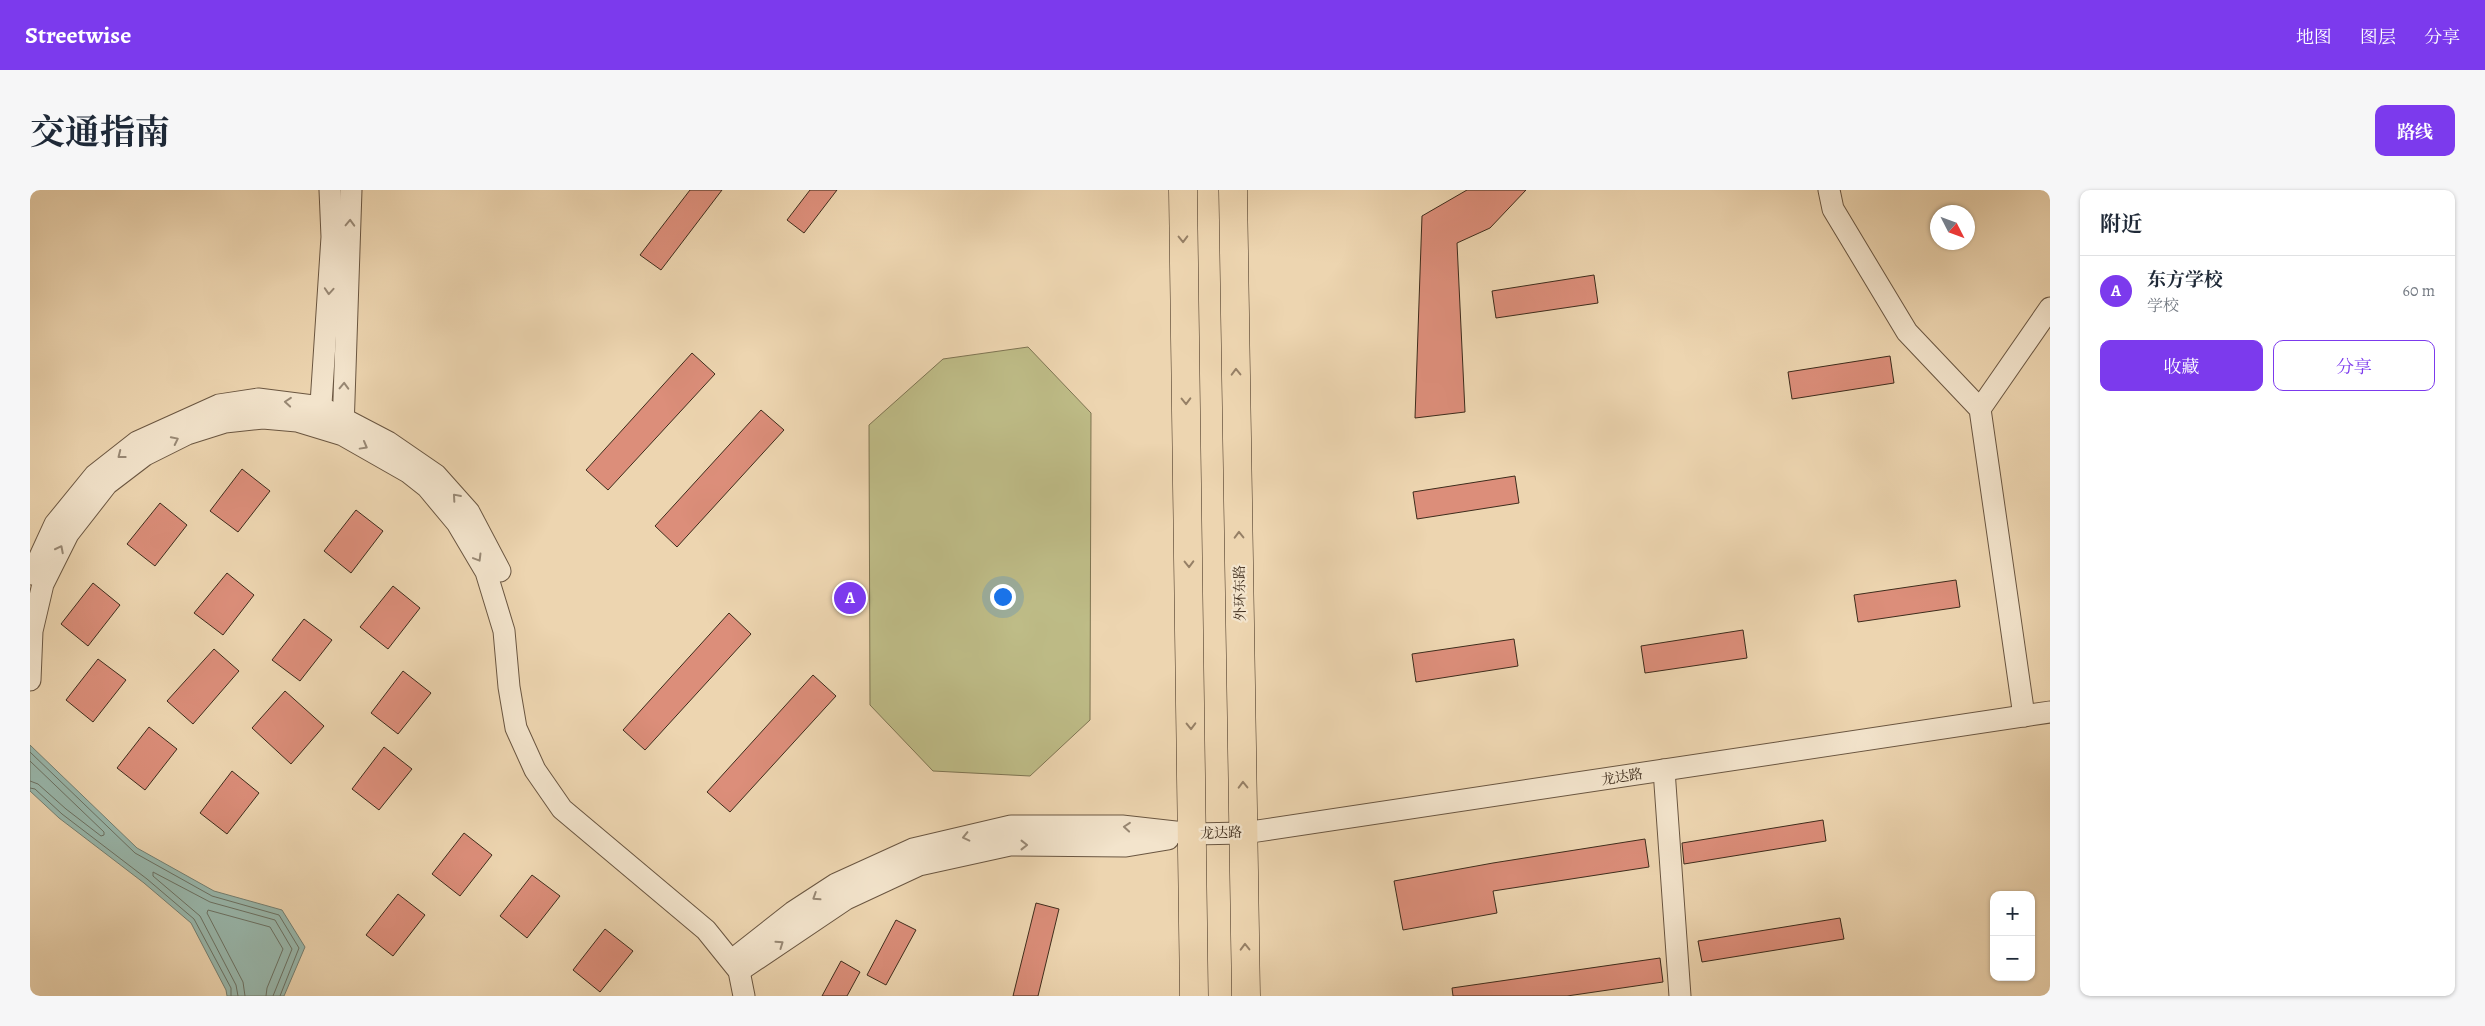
<!DOCTYPE html>
<html lang="zh">
<meta charset="utf-8">
<style>
:root{--surface:#fff;--page:#f6f6f7;--text:#1f2937;--muted:#747a83;--line:#e0e1e3;--accent:#7c3aed}
body{margin:0;font-family:Alegreya,"Noto Serif SC",serif;background:var(--page);color:var(--text)}
.controls{position:absolute;right:15px;bottom:15px;display:grid;overflow:hidden;border-radius:10px;box-shadow:0 1px 4px #0004}
.controls button{width:45px;height:45px;display:grid;place-items:center;padding:0;border:0;border-bottom:1px solid var(--line);background:var(--surface);color:var(--text);font:25px sans-serif}
.compass{position:absolute;left:1900px;top:15px;width:45px;height:45px;border-radius:50%;background:var(--surface);box-shadow:0 1px 4px #0004;rotate:132deg}
.you{position:absolute;left:972px;top:406px;width:18px;height:18px;margin:-12px;border:4px solid #fff;border-radius:50%;background:#1a73e8;box-shadow:0 0 0 8px #1a73e833}
.badge{display:grid;place-items:center;width:32px;height:32px;border-radius:50%;background:var(--accent);color:#fff;font-size:16px;font-weight:700}
.pin{position:absolute;translate:-50% -50%;border:2px solid #fff;box-shadow:0 1px 5px #0006}
.list{margin:0;padding:0;list-style:none}
h2{display:flex;justify-content:space-between;align-items:center;height:65px;margin:0;padding:0 20px;font-size:21px}
h2 small{font-size:16px;font-weight:400;color:var(--muted)}
.list li{display:grid;grid-template-columns:32px 1fr auto;gap:15px;align-items:center;box-sizing:border-box;height:70px;padding:0 20px;border-top:1px solid var(--line)}
.list b{display:block;font-size:19px;white-space:nowrap}
.list p{margin:0;font-size:16px;white-space:nowrap;color:var(--muted)}
.list em{font-size:16px;font-style:normal;color:var(--muted)}
.actions{display:flex;gap:10px;padding:15px 20px}
.actions a{flex:1;padding:11px 0;border:1px solid var(--accent);border-radius:10px;text-align:center;font-size:18px;color:var(--accent)}
.actions .main{background:var(--accent);color:#fff}
.map{position:relative;flex:none;width:2020px;height:806px;overflow:hidden;border-radius:10px}
header{display:flex;align-items:center;gap:30px;box-sizing:border-box;height:70px;padding:0 25px;background:var(--accent);color:#fff}
header strong{font-size:24px}
nav{display:flex;gap:28px;margin-inline-start:auto;font-size:18px}
.intro{display:flex;align-items:center;justify-content:space-between;box-sizing:border-box;height:120px;padding:0 30px}
h1{margin:0;font-size:35px}
.button{padding:12px 22px;border-radius:10px;background:var(--accent);color:#fff;font-size:18px;font-weight:700}
main{display:flex;gap:30px;padding:0 30px}
aside{flex:1;background:var(--surface);border-radius:10px;box-shadow:0 1px 4px #0004}
.map>svg:first-child{display:block}
</style>
<header>
<strong>Streetwise</strong>
<nav><a>地图</a><a>图层</a><a>分享</a></nav>
</header>
<div class="intro"><h1>交通指南</h1><a class="button">路线</a></div>
<main>
<div class="map">
<svg width="2020" height="806" viewBox="0 0 2020 806">
<rect width="100%" height="100%" fill="#edd5b0"/>
<filter id="stains"><feTurbulence type="fractalNoise" baseFrequency=".004" numOctaves="4"/><feColorMatrix values="0 0 0 0 .2 0 0 0 0 .09 0 0 0 0 .02 0 0 0 .5 -.17"/></filter>
<radialGradient id="worn" r=".72"><stop offset=".6" stop-color="#630" stop-opacity="0"/><stop offset="1" stop-color="#630" stop-opacity=".3"/></radialGradient>
<polygon fill="#bebc87" stroke="#7e7452" points="998,157 1061,223 1060,530 1000,586 903,581 840,515 839,235 913,169"/>
<polygon fill="#99b8ad" stroke="#758073" points="0,555 107,658 184,701 252,720 275,757 254,806 197,806 196,800 161,733 114,693 29,628 0,601"/>
<g fill="none" stroke-linecap="round" stroke-linejoin="round">
<g stroke="#6c7264" stroke-width="1">
<polyline points="0,562 105,663 182,706 249,725 269,758 250,806"/>
<polyline points="0,571 74,642 74,645 71,646 36,619 8,594 0,591"/>
<polyline points="0,598 5,599 32,624 117,689 164,729 201,798 201,806"/>
<polyline points="208,806 206,795 170,726 123,686 123,682 180,712 245,730 262,759 243,806"/>
<polyline points="215,806 213,792 177,723 178,720 240,737 253,759 237,798 236,806"/>
</g>
</g>
<g fill="#dc8e7a" stroke="#3e2c1c">
<polygon points="660,0 692,0 631,80 610,65"/>
<polygon points="780,0 807,0 774,43 757,30"/>
<polygon points="1437,0 1496,0 1460,38 1427,53 1435,222 1385,228 1392,26"/>
<polygon points="1564,85 1568,113 1466,128 1462,101"/>
<polygon points="662,163 685,184 578,300 556,280"/>
<polygon points="1860,166 1864,193 1762,209 1758,182"/>
<polygon points="731,220 754,240 647,357 625,336"/>
<polygon points="212,279 240,301 208,342 180,321"/>
<polygon points="1485,286 1489,313 1387,329 1383,302"/>
<polygon points="130,313 157,335 125,376 97,354"/>
<polygon points="326,320 353,341 321,383 294,361"/>
<polygon points="197,383 224,405 193,445 164,423"/>
<polygon points="1926,390 1930,417 1828,432 1824,405"/>
<polygon points="63,393 90,415 58,456 31,434"/>
<polygon points="363,396 390,418 358,459 330,437"/>
<polygon points="699,423 721,444 615,560 593,540"/>
<polygon points="274,429 302,450 270,491 242,470"/>
<polygon points="1713,440 1717,468 1615,483 1611,456"/>
<polygon points="1484,449 1488,476 1386,492 1382,464"/>
<polygon points="184,459 209,481 163,534 137,511"/>
<polygon points="68,469 96,490 63,532 36,510"/>
<polygon points="373,481 401,503 368,544 341,523"/>
<polygon points="783,485 806,506 700,622 677,602"/>
<polygon points="255,501 294,536 261,574 222,538"/>
<polygon points="119,537 147,559 115,600 87,578"/>
<polygon points="354,557 382,579 349,620 322,599"/>
<polygon points="202,581 229,603 197,644 170,623"/>
<polygon points="1793,630 1796,651 1654,674 1652,653"/>
<polygon points="434,643 462,665 430,706 402,684"/>
<polygon points="1615,649 1619,677 1463,701 1467,723 1373,740 1364,691 1463,673"/>
<polygon points="502,685 530,706 497,748 470,726"/>
<polygon points="368,704 395,725 363,766 336,745"/>
<polygon points="1006,713 1029,719 1008,806 983,806"/>
<polygon points="1810,728 1814,749 1672,772 1668,751"/>
<polygon points="866,730 886,740 856,795 837,785"/>
<polygon points="575,739 603,761 570,802 543,780"/>
<polygon points="1630,768 1633,792 1537,806 1423,806 1422,798"/>
<polygon points="811,771 830,782 817,806 792,806"/>
</g>
<g fill="none" stroke-linecap="round" stroke-linejoin="round">
<g stroke="#6a5641" stroke-width="23">
<g id="minor">
<polyline points="1799,0 1803,19 1877,142 1950,219 1994,526"/>
<polyline points="1950,219 2020,118"/>
<polyline points="290,229 302,47 300,0"/>
<polyline points="313,239 321,0"/>
<polyline points="2,384 25,334 65,285 107,252 189,215 228,209 291,217 358,252 406,285 439,322 470,381"/>
<polyline points="0,490 2,441 13,394 38,344 77,294 115,265 157,244 195,232 233,228 267,231 313,245 378,282 397,297 427,333 456,382 474,441 479,497 486,538 505,580 532,619 676,740 709,781 714,806"/>
<polyline points="1634,580 1650,806"/>
<polyline points="702,770 763,722 806,694 883,659 981,636 1092,636 1163,644 1214,643 2020,522"/>
<polyline points="709,781 816,709 889,675 980,655 1096,656 1138,649"/>
</g>
</g>
<g stroke="#3e2c1c" stroke-width="29">
<g id="highway">
<polyline points="1153,0 1164,806"/>
<polyline points="1203,0 1216,806"/>
</g>
</g>
<use href="#minor" stroke="#f3e4cc" stroke-width="21"/>
<use href="#highway" stroke="#edd5b0" stroke-width="28"/>
</g>
<defs><path id="oneway-chevron" d="M-2-3.5L2.5 0L-2 3.5" fill="none" stroke-width="1.6" stroke-linecap="round" stroke-linejoin="round" transform="scale(1.25)"/></defs>
<g stroke="#988874">
<use href="#oneway-chevron" transform="translate(320 33) rotate(-88)"/>
<use href="#oneway-chevron" transform="translate(299 101) rotate(94)"/>
<use href="#oneway-chevron" transform="translate(314 196) rotate(-88)"/>
<use href="#oneway-chevron" transform="translate(258 212) rotate(-175)"/>
<use href="#oneway-chevron" transform="translate(145 250) rotate(-26)"/>
<use href="#oneway-chevron" transform="translate(334 256) rotate(29)"/>
<use href="#oneway-chevron" transform="translate(91 265) rotate(142)"/>
<use href="#oneway-chevron" transform="translate(426 307) rotate(-131)"/>
<use href="#oneway-chevron" transform="translate(30 359) rotate(-63)"/>
<use href="#oneway-chevron" transform="translate(448 368) rotate(59)"/>
<use href="#oneway-chevron" transform="translate(1097 637) rotate(-175)"/>
<use href="#oneway-chevron" transform="translate(936 647) rotate(167)"/>
<use href="#oneway-chevron" transform="translate(994 655)"/>
<use href="#oneway-chevron" transform="translate(786 707) rotate(147)"/>
<use href="#oneway-chevron" transform="translate(750 754) rotate(-35)"/>
</g>
<g stroke="#968066">
<use href="#oneway-chevron" transform="translate(1153 49) rotate(89)"/>
<use href="#oneway-chevron" transform="translate(1206 182) rotate(-91)"/>
<use href="#oneway-chevron" transform="translate(1156 211) rotate(89)"/>
<use href="#oneway-chevron" transform="translate(1209 345) rotate(-91)"/>
<use href="#oneway-chevron" transform="translate(1159 374) rotate(89)"/>
<use href="#oneway-chevron" transform="translate(1161 536) rotate(89)"/>
<use href="#oneway-chevron" transform="translate(1213 595) rotate(-91)"/>
<use href="#oneway-chevron" transform="translate(1215 757) rotate(-91)"/>
</g>
<g text-anchor="middle" dominant-baseline="central" stroke-width="4.5" stroke-linejoin="round" paint-order="stroke">
<g font-size="14" fill="#3e2c1c" stroke="#f3e4cc">
<text transform="translate(1210 403) rotate(-91)">外环东路</text>
<text transform="translate(1592 587) rotate(-9)">龙达路</text>
<text transform="translate(1191 643) rotate(-2)">龙达路</text>
</g>
</g>
<rect width="100%" height="100%" filter="url(#stains)"/>
<rect width="100%" height="100%" fill="url(#worn)"/>
</svg>
<div class="controls">
<button>+</button>
<button>−</button>
</div>
<svg class="compass" viewBox="-18 -18 36 36"><path d="M0-13l5 13h-10z" fill="#e53935"/><path d="M0 13l5-13h-10z" fill="#747a83"/></svg>
<div class="you"></div>
<div class="pin badge" style="left:820px;top:408px">A</div>
</div>
<aside>
<h2>附近<small></small></h2>
<ul class="list">
<li><span class="badge">A</span><div><b>东方学校</b><p>学校</p></div><em>60 m</em></li>
</ul>
<div class="actions"><a class="main">收藏</a><a>分享</a></div>
</aside>
</main>
